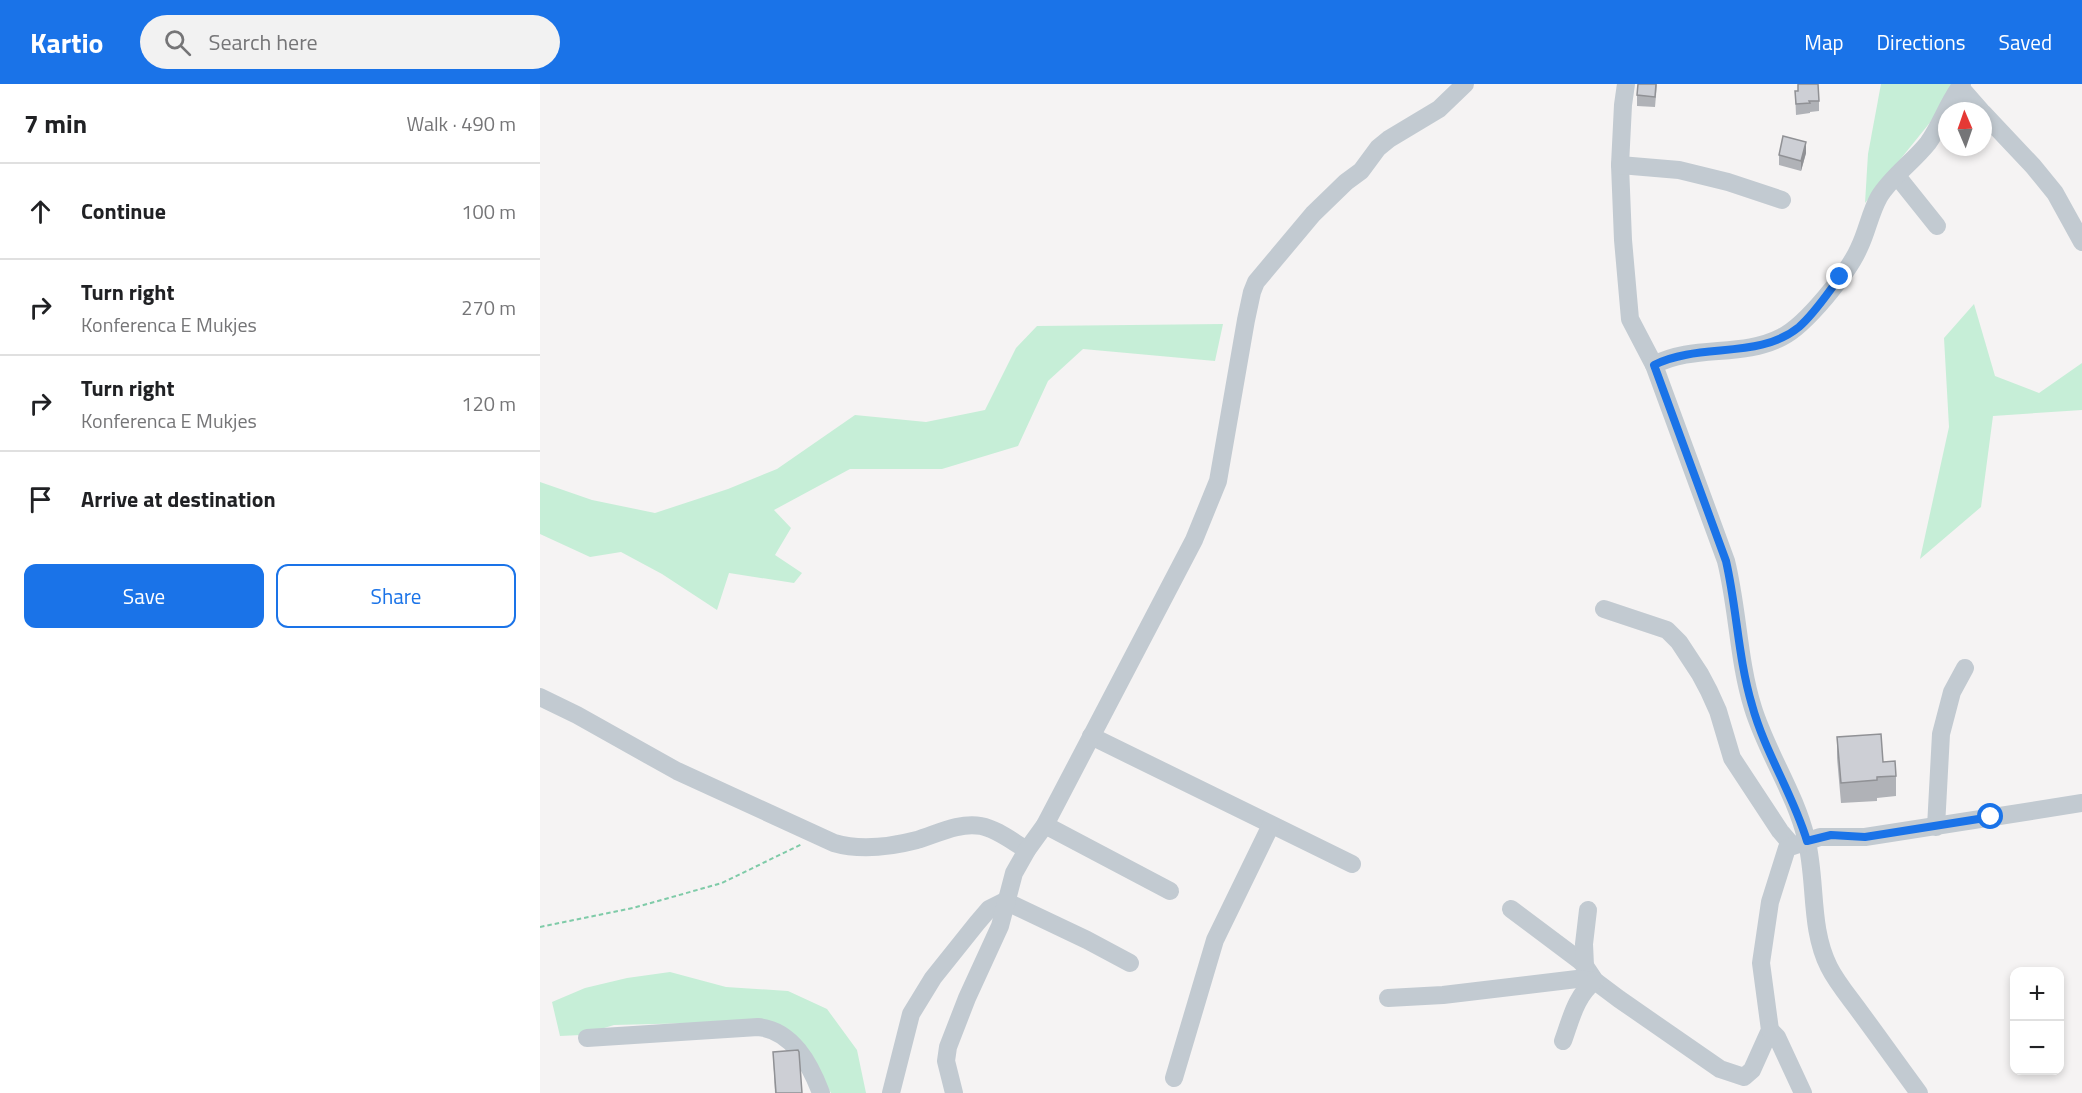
<!DOCTYPE html>
<meta charset="utf-8">
<style>
:root{--surface:#fff;--page:#f2f2f2;--text:#202124;--muted:#757577;--line:#e0e0e0;--accent:#1a73e8}
body{margin:0;font-family:"Titillium Web",sans-serif;background:var(--page);color:var(--text)}
.controls{position:absolute;right:18px;bottom:18px;display:grid;overflow:hidden;border-radius:12px;box-shadow:0 3px 9px #0003}
.controls button{width:54px;height:54px;display:grid;place-items:center;padding:0;border:0;border-bottom:2px solid var(--line);background:var(--surface);color:var(--text);font:30px sans-serif}
.compass{position:absolute;left:1398px;top:18px;width:54px;height:54px;border-radius:50%;background:var(--surface);box-shadow:0 3px 9px #0003;rotate:358deg}
.stop{position:absolute;width:18px;height:18px;margin:-14px;border:4px solid #1a73e8;border-radius:50%;background:#fff}
.stop.end{background:#1a73e8;border-color:#fff;box-shadow:0 2px 6px #0008}
.list{margin:0;padding:0;list-style:none}
h2{display:flex;justify-content:space-between;align-items:center;height:78px;margin:0;padding:0 24px;font-size:26px}
h2 small{font-size:20px;font-weight:400;color:var(--muted)}
.list li{display:grid;grid-template-columns:39px 1fr auto;gap:18px;align-items:center;box-sizing:border-box;height:96px;padding:0 24px;border-top:2px solid var(--line)}
.list b{display:block;font-size:22px;white-space:nowrap}
.list p{margin:0;font-size:20px;white-space:nowrap;color:var(--muted)}
.list em{font-size:20px;font-style:normal;color:var(--muted)}
.actions{display:flex;gap:12px;padding:18px 24px}
.actions a{flex:1;padding:14px 0;border:2px solid var(--accent);border-radius:12px;text-align:center;font-size:21px;color:var(--accent)}
.actions .main{background:var(--accent);color:#fff}
.icon{flex:none;width:33px;height:33px;fill:none;stroke:currentColor;stroke-width:2;stroke-linecap:round;stroke-linejoin:round}
.map{position:relative;flex:none;width:1542px;height:1009px;overflow:hidden}
header{display:flex;align-items:center;gap:36px;box-sizing:border-box;height:84px;padding:0 30px;background:var(--accent);color:#fff}
header strong{font-size:28px}
nav{display:flex;gap:33px;margin-inline-start:auto;font-size:21px}
.search{width:420px;height:54px;background:var(--page);display:flex;align-items:center;gap:15px;box-sizing:border-box;padding:0 21px;border-radius:33px;color:var(--muted);font-size:22px}
main{display:flex}
aside{flex:1;background:var(--surface)}
.map>svg:first-child{display:block}
</style>
<header>
<strong>Kartio</strong>
<div class="search"><svg class="icon" aria-label="search" viewBox="0 0 24 24"><circle cx="10" cy="10" r="6"/><path d="M15 15l6 6"/></svg>Search here</div>
<nav><a>Map</a><a>Directions</a><a>Saved</a></nav>
</header>
<main>
<aside>
<h2>7 min<small>Walk · 490 m</small></h2>
<ul class="list">
<li><svg class="icon" aria-label="ahead" viewBox="0 0 24 24"><path d="M12 20V5M6 11l6-6 6 6"/></svg><div><b>Continue</b></div><em>100 m</em></li>
<li><svg class="icon" aria-label="right" viewBox="0 0 24 24"><path d="M7 20v-9h11M14 6l5 5-5 5"/></svg><div><b>Turn right</b><p>Konferenca E Mukjes</p></div><em>270 m</em></li>
<li><svg class="icon" aria-label="right" viewBox="0 0 24 24"><path d="M7 20v-9h11M14 6l5 5-5 5"/></svg><div><b>Turn right</b><p>Konferenca E Mukjes</p></div><em>120 m</em></li>
<li><svg class="icon" aria-label="arrive" viewBox="0 0 24 24"><path d="M6 21V4h12l-3 4 3 4H6"/></svg><div><b>Arrive at destination</b></div></li>
</ul>
<div class="actions"><a class="main">Save</a><a>Share</a></div>
</aside>
<div class="map">
<svg width="1542" height="1009" viewBox="0 0 1542 1009">
<rect width="100%" height="100%" fill="#f5f3f3"/>
<g fill="#c6eed7">
<polygon points="1341,0 1412,0 1392,36 1325,119 1328,70"/>
<polygon points="1434,220 1455,292 1499,309 1542,279 1542,326 1453,332 1441,423 1380,475 1409,343 1404,254"/>
<polygon points="683,240 675,277 543,265 508,297 478,362 402,385 310,385 234,426 251,444 235,471 262,489 254,499 189,489 177,526 122,490 81,468 50,473 0,450 0,398 52,416 115,429 188,405 237,385 315,331 386,338 445,326 476,264 497,242"/>
<polygon points="130,888 186,903 248,907 287,925 317,966 326,1009 291,1009 275,980 241,942 194,938 74,941 41,951 20,952 12,918 45,904 87,894"/>
</g>
<g fill="none" stroke-linecap="round" stroke-linejoin="round">
<polyline stroke="#7fcba8" stroke-width="2" stroke-dasharray="4.5 3" stroke-linecap="butt" points="0,843 93,824 182,799 262,760"/>
<g stroke="#c2cad1" stroke-width="18">
<path d="M1086,0l-3,21 -3,60 3,75 7,79 24,46 72,196c12,48 12,99 27,147 14,45 42,85 53,130 11,43 3,89 23,129 8,16 21,31 31,45 20,27 39,54 59,81"/>
<polyline points="1420,3 1441,27"/>
<polyline points="1443,29 1493,82 1515,109 1542,158"/>
<polyline points="1080,81 1139,86 1188,98 1242,116"/>
<polyline points="1357,92 1397,142"/>
<path d="M1114,281c40,-21 88,-7 128,-28 24,-12 66,-64 77,-89 8,-16 11,-35 20,-51 13,-21 34,-35 49,-54 13,-18 20,-41 34,-59"/>
<polyline points="1064,525 1127,546 1139,558 1160,590 1169,607 1178,627 1192,674 1240,747 1252,761"/>
<path d="M0,613l37,18 100,56 157,72c27,8 56,4 83,-3 20,-6 42,-18 64,-14 16,3 32,16 46,24"/>
<polyline points="551,652 812,780"/>
<polyline points="505,741 630,807"/>
<polyline points="1396,743 1401,650 1412,608 1425,584"/>
<polyline points="971,825 1039,876 1045,882 1055,897 1079,915 1180,985 1204,993 1212,986 1230,946 1221,879 1230,818 1247,764 1280,753 1325,753 1542,719"/>
<polyline points="1045,882 1044,860 1048,826"/>
<polyline points="848,914 903,911 1037,895 1055,897"/>
<polyline points="1230,946 1237,953 1263,1009"/>
<path d="M47,954l171,-11c34,3 52,37 63,66"/>
<path d="M1023,957c8,-22 13,-46 32,-60"/>
<polyline points="634,994 675,856 731,741"/>
<polyline points="351,1009 371,930 393,894 437,839 449,825 465,817 547,856 590,879"/>
<polyline points="414,1009 406,977 408,963 427,914 460,842 474,789 487,766 505,741 654,456 678,397 706,236 712,208 716,198 773,130 806,98 821,87 838,64 849,55 899,25 925,0"/>
</g>
</g>
<g fill="#b0b2b7">
<polygon points="1117,0 1115,23 1097,22 1097,11"/>
<polygon points="1258,0 1279,17 1279,27 1270,28 1270,29 1256,31 1255,7 1258,7"/>
<polygon points="1266,69 1261,87 1239,81 1239,71"/>
<polygon points="1297,653 1343,678 1356,692 1356,712 1337,714 1337,717 1301,719 1297,674"/>
<polygon points="233,968 262,1009 235,1009"/>
</g>
<polygon fill="#909195" points="1266,58 1266,69 1261,87 1261,77"/>
<g fill="#cdcfd5" stroke="#909195" stroke-width="1.5">
<polygon points="1098,0 1116,0 1115,13 1097,11"/>
<polygon points="1258,0 1278,0 1279,17 1269,17 1270,19 1256,20 1255,7 1258,7"/>
<polygon points="1243,52 1266,58 1261,77 1239,71"/>
<polygon points="1341,650 1343,678 1355,677 1356,692 1337,693 1337,696 1301,699 1297,653"/>
<polygon points="258,966 259,968 262,1009 236,1009 233,968"/>
</g>
<g fill="none" stroke-linecap="round" stroke-linejoin="round">
<path stroke="#1a73e8" stroke-width="8" d="M1300,193c-13,17 -25,36 -41,50 -40,33 -99,15 -145,38l72,196c11,48 12,97 26,144 13,48 41,89 55,136l24,-6 34,2 126,-20"/>
</g>
</svg>
<div class="controls">
<button>+</button>
<button>−</button>
</div>
<svg class="compass" viewBox="-18 -18 36 36"><path d="M0-13l5 13h-10z" fill="#e53935"/><path d="M0 13l5-13h-10z" fill="#757577"/></svg>
<div class="stop" style="left:1451px;top:733px"></div>
<div class="stop end" style="left:1300px;top:193px"></div>
</div>
</main>
